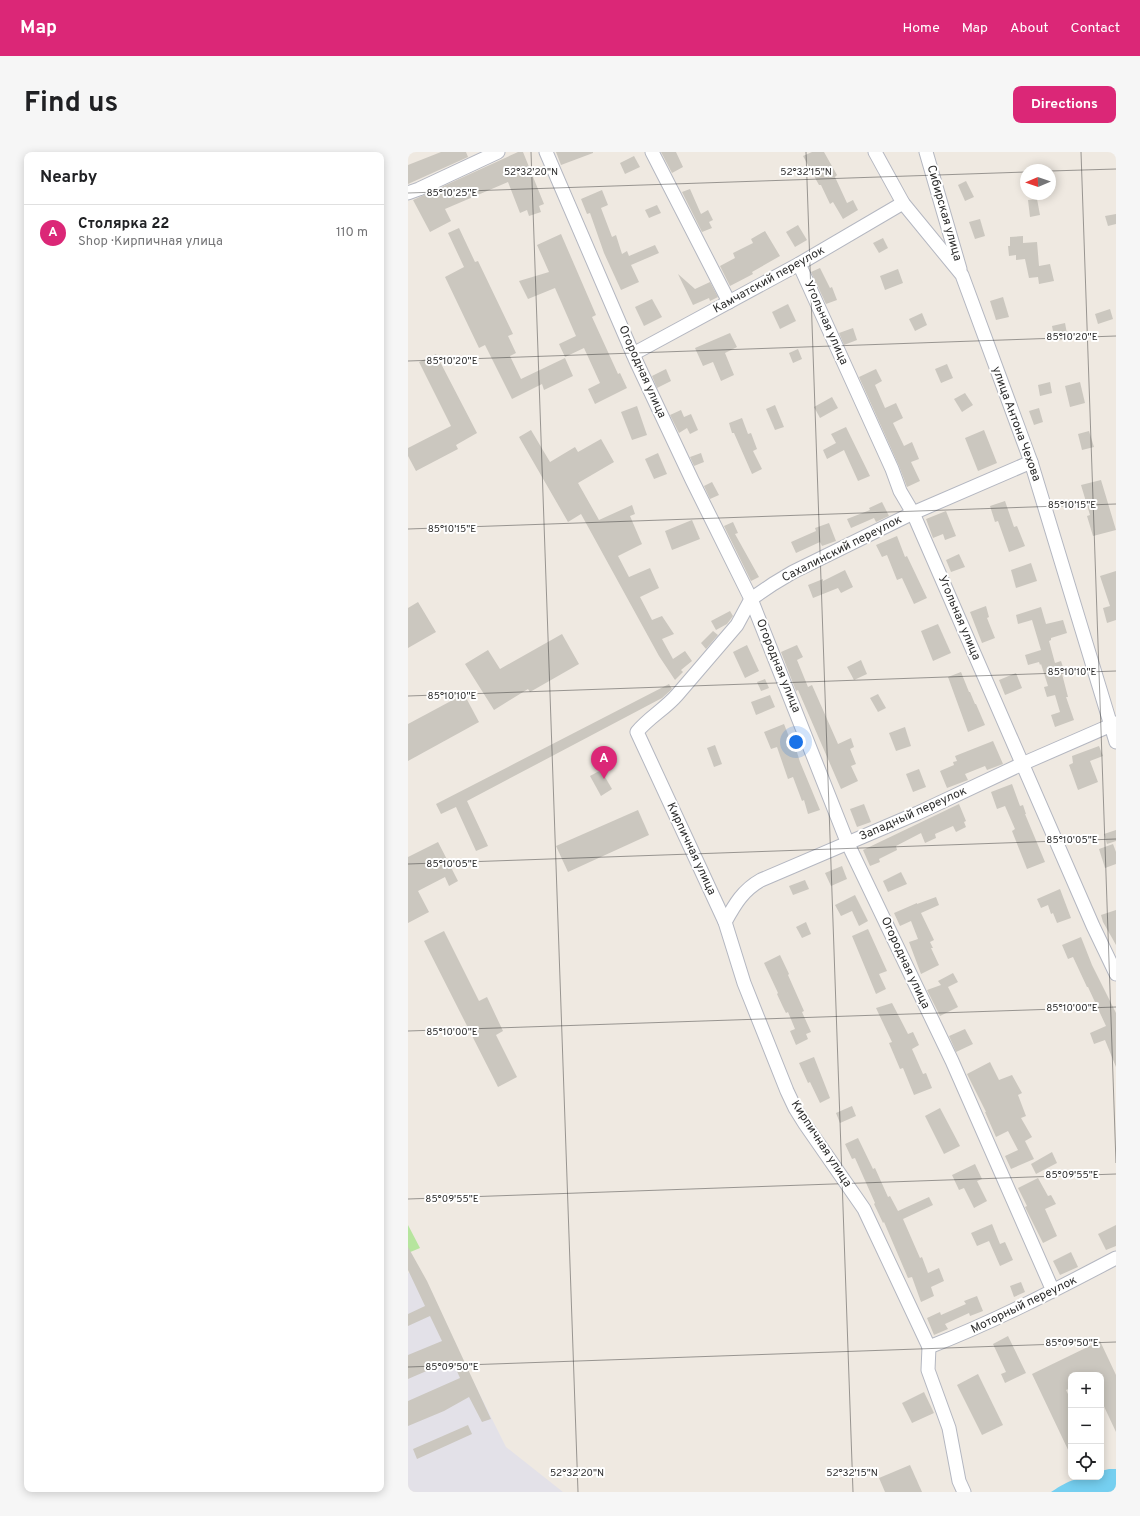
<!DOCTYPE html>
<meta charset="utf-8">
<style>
:root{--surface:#fff;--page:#f6f6f6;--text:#202124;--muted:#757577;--line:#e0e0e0;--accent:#db2777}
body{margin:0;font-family:Overpass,sans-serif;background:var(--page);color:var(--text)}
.controls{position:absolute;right:12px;bottom:12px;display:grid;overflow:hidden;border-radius:8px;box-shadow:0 2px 10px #0003}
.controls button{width:36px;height:36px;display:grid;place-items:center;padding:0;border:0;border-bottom:1px solid var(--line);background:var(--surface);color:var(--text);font:20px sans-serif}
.compass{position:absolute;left:612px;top:12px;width:36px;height:36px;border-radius:50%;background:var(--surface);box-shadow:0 2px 10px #0003;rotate:268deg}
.you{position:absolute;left:388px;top:590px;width:14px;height:14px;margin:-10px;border:3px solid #fff;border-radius:50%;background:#1a73e8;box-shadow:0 0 0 6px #1a73e833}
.badge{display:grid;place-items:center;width:26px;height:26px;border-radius:50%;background:var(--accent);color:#fff;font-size:13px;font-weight:700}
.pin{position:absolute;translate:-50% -33px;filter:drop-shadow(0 1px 2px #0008)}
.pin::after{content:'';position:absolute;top:21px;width:14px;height:12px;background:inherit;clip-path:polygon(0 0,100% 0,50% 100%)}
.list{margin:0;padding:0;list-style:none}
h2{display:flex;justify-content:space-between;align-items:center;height:52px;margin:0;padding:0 16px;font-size:17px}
h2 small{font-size:13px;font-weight:400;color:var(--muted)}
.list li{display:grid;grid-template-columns:26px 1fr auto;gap:12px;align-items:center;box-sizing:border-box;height:56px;padding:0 16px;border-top:1px solid var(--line)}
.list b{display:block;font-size:15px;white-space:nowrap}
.list p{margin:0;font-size:13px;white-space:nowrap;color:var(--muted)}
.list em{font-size:13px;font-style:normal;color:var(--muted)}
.icon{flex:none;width:22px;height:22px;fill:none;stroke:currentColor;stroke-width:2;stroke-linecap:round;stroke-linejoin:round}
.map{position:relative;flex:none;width:708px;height:1340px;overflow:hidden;border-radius:8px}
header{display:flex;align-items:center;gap:24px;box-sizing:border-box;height:56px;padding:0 20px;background:var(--accent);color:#fff}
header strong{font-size:19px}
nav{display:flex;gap:22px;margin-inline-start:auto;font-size:14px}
.intro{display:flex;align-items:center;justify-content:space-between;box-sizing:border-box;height:96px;padding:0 24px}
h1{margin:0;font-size:28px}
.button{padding:10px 18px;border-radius:8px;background:var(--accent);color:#fff;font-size:14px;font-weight:700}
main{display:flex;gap:24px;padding:0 24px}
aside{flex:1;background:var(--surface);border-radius:8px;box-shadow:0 2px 10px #0003}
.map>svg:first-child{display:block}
</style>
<header>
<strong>Map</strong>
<nav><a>Home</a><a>Map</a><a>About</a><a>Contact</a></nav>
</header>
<div class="intro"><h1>Find us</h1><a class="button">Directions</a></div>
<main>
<aside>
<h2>Nearby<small></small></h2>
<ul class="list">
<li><span class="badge">A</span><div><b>Столярка 22</b><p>Shop · Кирпичная улица</p></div><em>110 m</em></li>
</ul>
</aside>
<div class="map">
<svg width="708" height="1340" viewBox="0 0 708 1340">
<rect width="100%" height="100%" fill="#efe9e1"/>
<polygon fill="#e3e1e8" points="9,1117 98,1295 155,1340 0,1340 0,1121"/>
<polygon fill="#b6e59e" points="0,1073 12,1096 0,1101"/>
<path fill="#75cff0" d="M701,1317h7v23h-65c20,-13 26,-15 50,-15v-6z"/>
<g fill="#cbc7bf">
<polygon points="33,0 58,0 60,5 0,32 0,13"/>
<polygon points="110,0 115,0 136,52 131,54 133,60 121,64 119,58 112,61 100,30 37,57 43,69 22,80 5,48"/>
<polygon points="148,0 185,0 185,1 153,13"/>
<polygon points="253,0 268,0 275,15 264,21"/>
<polygon points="404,0 416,0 429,23 427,25 439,51 445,48 450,58 435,67 425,50 422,52 413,33 411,33 395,4"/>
<polygon points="226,4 232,15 217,22 212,11"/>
<polygon points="558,29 566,45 557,49 550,33"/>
<polygon points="282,37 293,62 300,58 305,68 301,70 304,76 294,80 274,40"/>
<polygon points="194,38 200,53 193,56 204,85 208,83 214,102 219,99 221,104 247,93 251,101 223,113 231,130 213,138 196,101 182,61 179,62 173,47"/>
<polygon points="629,47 632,63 622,65 620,48"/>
<polygon points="249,53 253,61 241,66 237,58"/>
<polygon points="708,62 708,72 700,74 697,64"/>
<polygon points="572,67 577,84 567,87 561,70"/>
<polygon points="390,73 399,88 387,95 378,80"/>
<polygon points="51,76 67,110 70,109 105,182 100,184 108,201 102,204 113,227 157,206 165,224 136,238 134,232 104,247 77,193 71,196 37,125 56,115 40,81"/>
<polygon points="357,79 372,104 344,120 345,122 322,134 312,114 327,106 325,101 345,91 343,87"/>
<polygon points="153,82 188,163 184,165 210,222 212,221 219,236 187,252 180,237 192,231 176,196 157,205 151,192 168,184 147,136 120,147 111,129 141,120 129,93"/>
<polygon points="615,84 615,91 629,90 631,114 642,112 646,129 631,132 630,125 621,126 617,107 608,108 608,103 601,104 600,94 602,94 602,85"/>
<polygon points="475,86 480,96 471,101 465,91"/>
<polygon points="412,116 422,136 424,135 429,148 418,152 403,120"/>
<polygon points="490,117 495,131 477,138 472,124"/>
<polygon points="270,122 287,137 302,130 310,145 302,149 301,146 285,153"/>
<polygon points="595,145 601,165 588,168 582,149"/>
<polygon points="244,147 254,165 236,174 227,155"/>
<polygon points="380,152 388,169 372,177 364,160"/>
<polygon points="702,157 705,167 690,172 687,162"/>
<polygon points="514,161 519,173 507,179 501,167"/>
<polygon points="657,171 660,187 647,189 644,174"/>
<polygon points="445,176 449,188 436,193 431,181"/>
<polygon points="322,181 329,195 317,201 326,223 313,229 305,210 295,214 287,196"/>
<polygon points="390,197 394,207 385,211 381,201"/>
<polygon points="28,202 69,281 48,293 50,297 8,319 0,304 0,296 43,274 11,210"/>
<polygon points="539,212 545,226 533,231 527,217"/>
<polygon points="258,217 263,229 249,236 244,224"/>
<polygon points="468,217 474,229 467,233 477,256 488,251 495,266 485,271 496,294 504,290 511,307 503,310 512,329 499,335 491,314 451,225"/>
<polygon points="642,230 644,241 632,244 630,233"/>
<polygon points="672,230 677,251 662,255 657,234"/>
<polygon points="557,241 565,253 554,260 546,247"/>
<polygon points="424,245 430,256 412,266 406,255"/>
<polygon points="367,253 376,275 367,278 358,257"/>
<polygon points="229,254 239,283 224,288 213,260"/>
<polygon points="631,256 635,270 626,273 621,259"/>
<polygon points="273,258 276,265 283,262 290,278 282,282 279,276 271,281 262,263"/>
<polygon points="334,266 340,282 343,281 349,297 345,299 354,317 344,322 326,281 324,281 321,271"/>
<polygon points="438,275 462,324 450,329 436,298 419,307 415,298 428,291 423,282"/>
<polygon points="123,278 142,310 167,295 170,300 193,287 206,310 170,331 191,368 224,353 227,362 222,364 234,392 210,404 221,425 242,416 251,436 232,445 244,468 254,464 266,482 254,487 265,507 277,499 284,509 273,518 275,520 267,528 251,504 173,362 160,370 111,285"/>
<polygon points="576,278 589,311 570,319 557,286"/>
<polygon points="681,279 686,295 674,298 670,282"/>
<polygon points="250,301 259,322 246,327 237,307"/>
<polygon points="293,301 296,310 286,314 282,305"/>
<polygon points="693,328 708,378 685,384 679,364 682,363 673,333"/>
<polygon points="304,330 311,343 302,347 296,334"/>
<polygon points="597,349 606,375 609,374 617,394 601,400 590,369 587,370 582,354"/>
<polygon points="474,350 481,364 468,370 466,366 443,376 439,367 462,358 461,356"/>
<polygon points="538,359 548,384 537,388 535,382 525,386 518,367"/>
<polygon points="284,368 292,387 264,398 257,379"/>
<polygon points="325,370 330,381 327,382 351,425 343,429 316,374"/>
<polygon points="421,371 428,389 414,394 412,390 388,401 383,390 408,379 407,376"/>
<polygon points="489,384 497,405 499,404 519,446 506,452 494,426 489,428 479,403 474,405 468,393"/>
<polygon points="551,402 557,415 543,420 538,408"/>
<polygon points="623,411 629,429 608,436 603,418"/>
<polygon points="437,418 445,435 433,441 430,436 405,446 400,433 415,427 415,429"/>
<polygon points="708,419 708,468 699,471 695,456 702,454 692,424"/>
<polygon points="10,450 28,480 0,496 0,456"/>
<polygon points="578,454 581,465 579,466 587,486 574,491 562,460"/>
<polygon points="633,455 638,472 655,468 659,481 643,486 643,488 641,489 647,511 653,509 657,521 654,522 660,545 658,545 666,568 647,575 643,563 652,560 647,543 639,545 636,535 640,534 633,512 632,513 631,510 620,513 617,503 633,498 624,468 610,472 608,463"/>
<polygon points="322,459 325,464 319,472 308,478 303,469"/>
<polygon points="530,472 543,501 525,509 513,479"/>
<polygon points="305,479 310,483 298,497 293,491"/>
<polygon points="154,482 171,512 122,540 120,537 86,558 57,512 80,498 92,517"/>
<polygon points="339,493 351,519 337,526 325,500"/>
<polygon points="389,493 395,505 389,508 400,535 404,533 430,592 443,586 446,595 442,597 448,612 443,614 450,629 433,637 390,538 388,539 373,500"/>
<polygon points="453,508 459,522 446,528 439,515"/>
<polygon points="553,520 561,540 562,540 567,552 568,552 577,573 560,580 540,525"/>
<polygon points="608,521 614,536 597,543 591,528"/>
<polygon points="357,527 361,536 353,539 349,530"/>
<polygon points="261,532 264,537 254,546 59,649 80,694 68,699 48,655 33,662 28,652"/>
<polygon points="56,542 71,570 0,609 0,572"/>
<polygon points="470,542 478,556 470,560 462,546"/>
<polygon points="362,543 367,555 348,563 343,550"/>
<polygon points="376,572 385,595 387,594 392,610 412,658 400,662 396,648 394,649 385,625 380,627 369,595 363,597 356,580"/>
<polygon points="497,575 503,594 488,599 481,581"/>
<polygon points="585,589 595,612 579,618 577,614 557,622 560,628 539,636 532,619 546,613 545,610 549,609 547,604"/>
<polygon points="307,593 314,612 306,615 299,596"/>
<polygon points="691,594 695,604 682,609 690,630 670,638 661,613 665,611 664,604"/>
<polygon points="511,617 518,635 505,640 498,622"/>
<polygon points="193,618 204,637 193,644 182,624"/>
<polygon points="604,632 612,654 615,653 618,662 617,662 637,710 619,717 604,679 607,677 597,654 589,657 583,640"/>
<polygon points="456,652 463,670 449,675 442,657"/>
<polygon points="551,652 558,669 556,670 558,675 548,680 545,674 527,682 528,686 517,691 513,681 488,694 489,698 471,707 472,710 462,714 455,698"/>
<polygon points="230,658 241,683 160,720 148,694"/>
<polygon points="708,678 708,689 699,692 696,682"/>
<polygon points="30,690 50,729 41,734 37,725 10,739 21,760 0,771 0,705"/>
<polygon points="705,692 708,700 708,712 697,716 691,697"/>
<polygon points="434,714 439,727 423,734 417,721"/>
<polygon points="493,720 499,732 480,740 475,729"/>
<polygon points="397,728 401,737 385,743 381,734"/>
<polygon points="652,737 663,766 649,771 645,761 643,762 640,753 633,756 629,747"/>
<polygon points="447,743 460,769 451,774 444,759 433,764 427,753"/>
<polygon points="528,745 531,753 513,761 526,788 522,790 525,796 523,796 531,813 513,822 501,790 510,787 503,769 492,774 486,761 509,751 509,752"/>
<polygon points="708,758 708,793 695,770 693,763"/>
<polygon points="398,770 403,782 394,786 388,775"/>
<polygon points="460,777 479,819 471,822 478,837 468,842 444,784"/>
<polygon points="36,779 71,849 79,845 95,879 88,883 109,925 90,935 16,789"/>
<polygon points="673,785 684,813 708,861 708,915 697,888 686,892 682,881 698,874 680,835 679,835 665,805 660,807 654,793"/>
<polygon points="372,803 381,822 380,823 396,859 394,860 403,880 398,882 400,887 388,893 382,879 387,877 380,860 378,861 375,855 369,842 370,841 356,811"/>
<polygon points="545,821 550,830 540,835 550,855 532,864 519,838 533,833 530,829"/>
<polygon points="484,851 500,882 505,880 511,893 504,897 515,922 518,921 524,936 506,943 495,916 492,917 481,891 484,890 468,856"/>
<polygon points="557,877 565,892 548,900 541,884"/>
<polygon points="406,905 422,946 412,951 402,930 400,931 391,911"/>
<polygon points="582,910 591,928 604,923 614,941 610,943 618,964 613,966 624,985 617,989 626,1007 603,1017 597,1004 610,998 600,979 588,985 577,960 578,960 559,922"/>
<polygon points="444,954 448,964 432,971 428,961"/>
<polygon points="532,956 552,994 536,1002 517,964"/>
<polygon points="450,986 465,1017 467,1016 480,1045 482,1044 490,1059 521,1045 525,1053 495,1067 512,1106 514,1105 520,1121 531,1116 536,1129 523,1135 526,1144 513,1150 504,1125 500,1126 476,1070 475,1071 466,1052 467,1051 447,1006 444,1007 437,992"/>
<polygon points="644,1000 649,1011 628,1022 623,1012"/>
<polygon points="567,1012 574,1027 569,1029 579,1049 566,1056 556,1036 551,1038 544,1023"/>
<polygon points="630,1026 640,1044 643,1043 648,1052 637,1057 649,1084 635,1091 617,1055 619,1054 610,1036"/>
<polygon points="584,1072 592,1092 597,1090 605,1108 592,1114 581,1089 569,1094 563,1081"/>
<polygon points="708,1073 708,1094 698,1098 690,1082"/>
<polygon points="0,1095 19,1129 83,1267 74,1270 61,1245 36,1259 0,1274 0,1249 52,1226 44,1208 0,1227 0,1203 34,1189 22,1164 0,1174 0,1162 17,1154 0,1118"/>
<polygon points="663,1100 670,1115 652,1123 645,1109"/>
<polygon points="613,1130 617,1140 606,1145 602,1134"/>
<polygon points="569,1144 575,1159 562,1164 561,1161 537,1172 540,1177 526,1183 519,1166 532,1160 533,1163 558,1152 556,1149"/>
<polygon points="600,1184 618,1221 597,1231 593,1222 598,1220 585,1192"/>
<polygon points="692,1189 708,1223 708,1280 693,1248 693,1223 663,1223 663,1236 658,1238 663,1248 663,1304 624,1222"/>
<polygon points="570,1222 595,1273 574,1283 549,1233"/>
<polygon points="516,1240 526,1261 504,1271 494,1251"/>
<polygon points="60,1273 64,1282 9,1307 5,1297"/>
<polygon points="502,1313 514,1340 477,1340 471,1326"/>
</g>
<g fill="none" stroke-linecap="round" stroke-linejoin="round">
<g stroke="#b4b7c1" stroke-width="15">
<g id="minor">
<polyline points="138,0 228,209 284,328 343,447 440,692 544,909 645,1139"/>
<polyline points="244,0 321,150"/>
<polyline points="467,0 495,51 554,123 623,310 708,590"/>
<polyline points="518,0 552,117"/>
<polyline points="0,41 11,37 90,0"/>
<polyline points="391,112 484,317 492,339 505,361 685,774 708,822"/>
<polyline points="225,202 391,112 495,51"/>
<path d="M317,770c10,-18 18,-32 36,-42l157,-67 104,-49 94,-41"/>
<path d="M521,1195c65,-25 126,-57 187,-89"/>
<path d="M556,1340l-5,-11 -10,-53 -21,-58 1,-23 -65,-138 -59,-85 -10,-16 -8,-17 -43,-108 -19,-61 -88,-190c11,-14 28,-23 40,-37l60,-70 14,-26 22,-15 20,-12 120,-59 118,-51"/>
</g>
</g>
<use href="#minor" stroke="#fff" stroke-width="13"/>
</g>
<path fill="none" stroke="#2e2e2e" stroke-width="1" stroke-opacity="0.45" d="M123,0l47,1340M398,0l47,1340M673,0l35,1011M642,19l66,-2M0,41l618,-21M0,209l708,-25M0,377l708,-25M0,544l708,-25M0,712l708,-25M0,879l708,-24M0,1047l708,-25M0,1215l708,-25"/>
<g text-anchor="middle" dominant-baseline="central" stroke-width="4" stroke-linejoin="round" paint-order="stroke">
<g font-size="12" fill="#2e2e2e" stroke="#fff">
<text transform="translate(536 61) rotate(74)">Сибирская улица</text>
<text transform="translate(361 128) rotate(-29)">Камчатский переулок</text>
<text transform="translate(418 171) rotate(66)">Угольная улица</text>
<text transform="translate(234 220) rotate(66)">Огородная улица</text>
<text transform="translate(608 272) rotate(70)">улица Антона Чехова</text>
<text transform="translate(434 397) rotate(-27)">Сахалинский переулок</text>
<text transform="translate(551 466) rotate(67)">Угольная улица</text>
<text transform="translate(370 514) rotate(68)">Огородная улица</text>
<text transform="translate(505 662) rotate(-24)">Западный переулок</text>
<text transform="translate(283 697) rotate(65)">Кирпичная улица</text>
<text transform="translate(497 811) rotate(65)">Огородная улица</text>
<text transform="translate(413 992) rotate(57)">Кирпичная улица</text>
<text transform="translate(616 1153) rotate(-26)">Моторный переулок</text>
</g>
</g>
<g font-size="10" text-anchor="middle" fill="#2e2e2e" stroke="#fff" stroke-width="4" stroke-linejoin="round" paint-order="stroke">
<text x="123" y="23">52°32'20"N</text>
<text x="398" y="23">52°32'15"N</text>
<text x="44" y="44">85°10'25"E</text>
<text x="664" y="188">85°10'20"E</text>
<text x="44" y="212">85°10'20"E</text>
<text x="664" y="356">85°10'15"E</text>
<text x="44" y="380">85°10'15"E</text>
<text x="664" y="523">85°10'10"E</text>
<text x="44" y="547">85°10'10"E</text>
<text x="664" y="691">85°10'05"E</text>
<text x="44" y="715">85°10'05"E</text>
<text x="664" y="859">85°10'00"E</text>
<text x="44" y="883">85°10'00"E</text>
<text x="664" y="1026">85°09'55"E</text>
<text x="44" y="1050">85°09'55"E</text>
<text x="664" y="1194">85°09'50"E</text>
<text x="44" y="1218">85°09'50"E</text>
<text x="169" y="1324">52°32'20"N</text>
<text x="444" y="1324">52°32'15"N</text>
</g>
</svg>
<div class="controls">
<button>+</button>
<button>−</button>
<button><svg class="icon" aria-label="locate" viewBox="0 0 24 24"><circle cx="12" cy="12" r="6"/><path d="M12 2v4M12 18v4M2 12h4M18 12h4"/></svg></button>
</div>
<svg class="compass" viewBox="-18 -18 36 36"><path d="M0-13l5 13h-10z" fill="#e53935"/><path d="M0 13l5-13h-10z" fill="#757577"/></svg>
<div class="you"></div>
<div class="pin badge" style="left:196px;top:627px">A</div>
</div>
</main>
